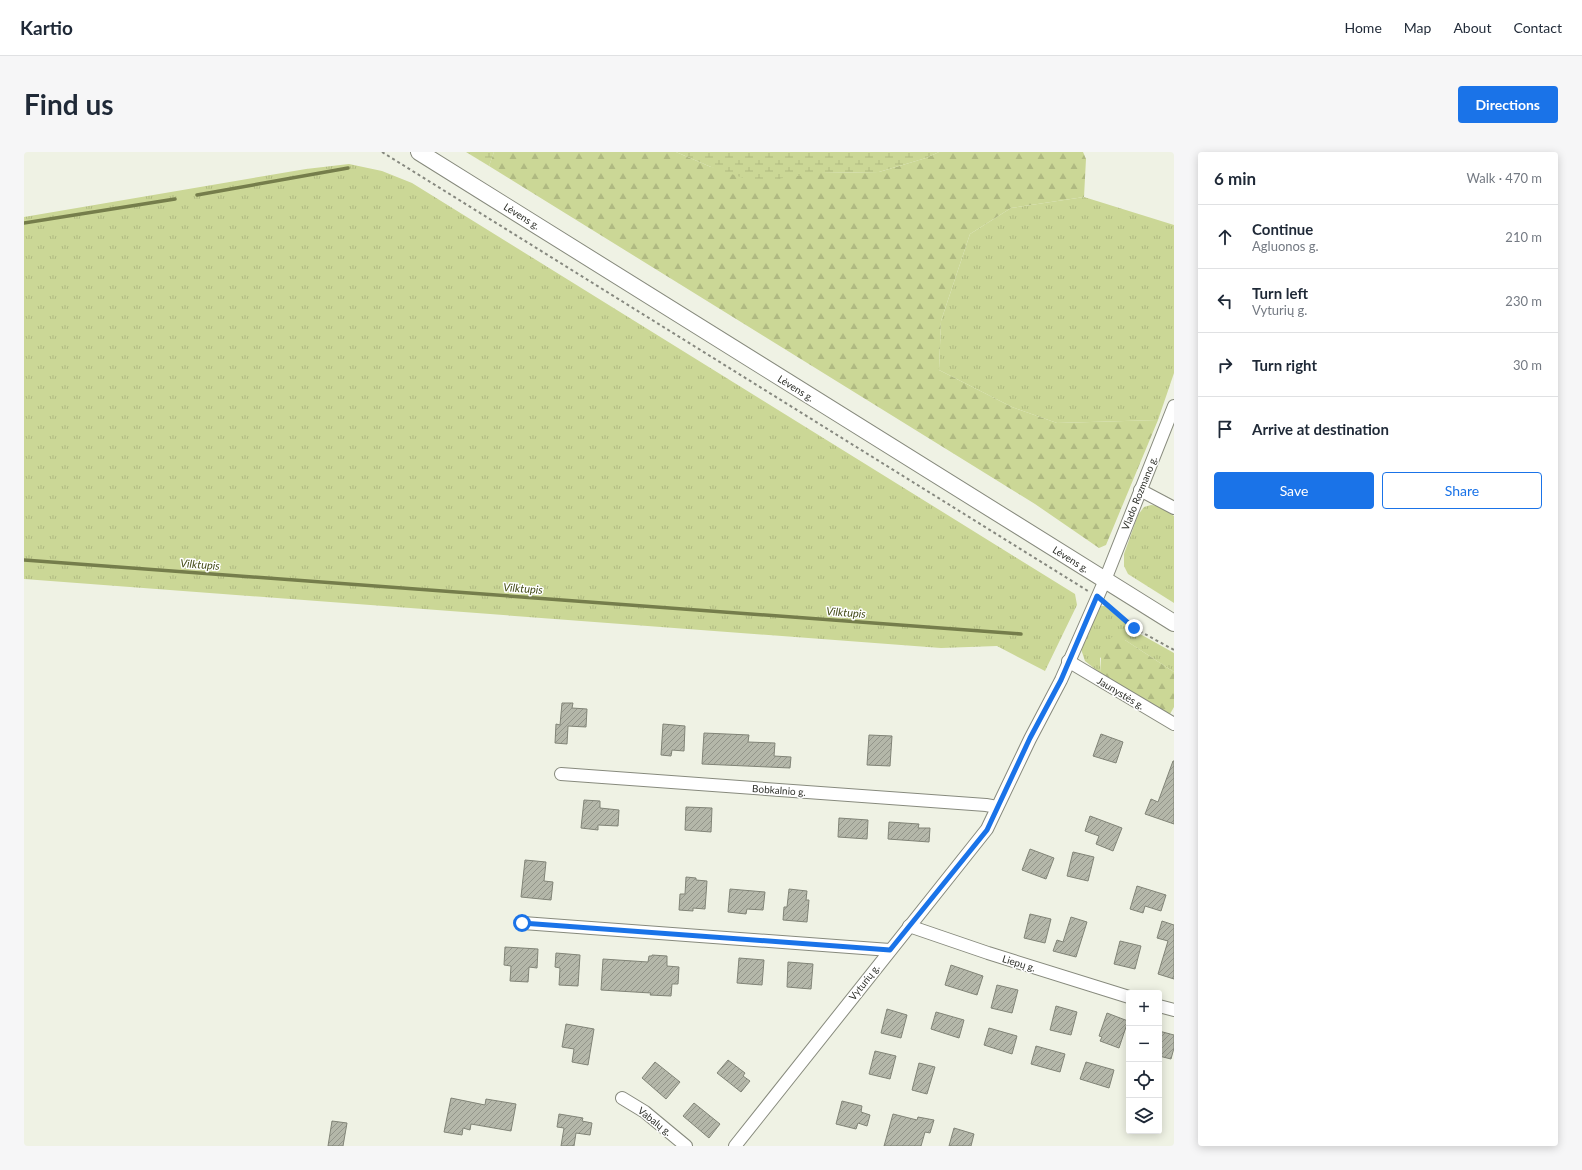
<!DOCTYPE html>
<meta charset="utf-8">
<style>
:root{--surface:#fff;--page:#f6f6f7;--text:#1f2937;--muted:#747a83;--line:#e0e1e3;--accent:#1a73e8}
body{margin:0;font-family:Lato,sans-serif;background:var(--page);color:var(--text)}
.controls{position:absolute;right:12px;bottom:12px;display:grid;overflow:hidden;border-radius:4px;box-shadow:0 2px 10px #0003}
.controls button{width:36px;height:36px;display:grid;place-items:center;padding:0;border:0;border-bottom:1px solid var(--line);background:var(--surface);color:var(--text);font:20px sans-serif}
.stop{position:absolute;width:12px;height:12px;margin:-9px;border:3px solid #1a73e8;border-radius:50%;background:#fff}
.stop.end{background:#1a73e8;border-color:#fff;box-shadow:0 1px 4px #0008}
.list{margin:0;padding:0;list-style:none}
h2{display:flex;justify-content:space-between;align-items:center;height:52px;margin:0;padding:0 16px;font-size:17px}
h2 small{font-size:13px;font-weight:400;color:var(--muted)}
.list li{display:grid;grid-template-columns:26px 1fr auto;gap:12px;align-items:center;box-sizing:border-box;height:64px;padding:0 16px;border-top:1px solid var(--line)}
.list b{display:block;font-size:15px;white-space:nowrap}
.list p{margin:0;font-size:13px;white-space:nowrap;color:var(--muted)}
.list em{font-size:13px;font-style:normal;color:var(--muted)}
.actions{display:flex;gap:8px;padding:12px 16px}
.actions a{flex:1;padding:9px 0;border:1px solid var(--accent);border-radius:4px;text-align:center;font-size:14px;color:var(--accent)}
.actions .main{background:var(--accent);color:#fff}
.icon{flex:none;width:22px;height:22px;fill:none;stroke:currentColor;stroke-width:2;stroke-linecap:round;stroke-linejoin:round}
.map{position:relative;flex:none;width:1150px;height:994px;overflow:hidden;border-radius:4px}
header{display:flex;align-items:center;gap:24px;box-sizing:border-box;height:56px;padding:0 20px;background:var(--surface);border-bottom:1px solid var(--line)}
header strong{font-size:19px}
nav{display:flex;gap:22px;margin-inline-start:auto;font-size:14px}
.intro{display:flex;align-items:center;justify-content:space-between;box-sizing:border-box;height:96px;padding:0 24px}
h1{margin:0;font-size:28px}
.button{padding:10px 18px;border-radius:4px;background:var(--accent);color:#fff;font-size:14px;font-weight:700}
main{display:flex;gap:24px;padding:0 24px}
aside{flex:1;background:var(--surface);border-radius:4px;box-shadow:0 2px 10px #0003}
.map>svg:first-child{display:block}
</style>
<header>
<strong>Kartio</strong>
<nav><a>Home</a><a>Map</a><a>About</a><a>Contact</a></nav>
</header>
<div class="intro"><h1>Find us</h1><a class="button">Directions</a></div>
<main>
<div class="map">
<svg width="1150" height="994" viewBox="0 0 1150 994">
<defs>
<pattern id="grass-tufts" width="24" height="20" patternUnits="userSpaceOnUse"><rect width="24" height="20" fill="#cbd796"/><path d="M3 7l-1-3M5 7V3M7 7l1-3M15 17l-1-3M17 17v-4M19 17l1-3" fill="none" stroke="#afb981"/></pattern>
<pattern id="forest-firs" width="22" height="20" patternUnits="userSpaceOnUse"><rect width="22" height="20" fill="#cbd796"/><path d="M5 1l3.5 6h-7zM16 11l3.5 6h-7z" fill="#afb981"/></pattern>
<pattern id="wetland-marsh" width="20" height="14" patternUnits="userSpaceOnUse"><rect width="20" height="14" fill="#cbd796"/><path d="M1 5h8M5 5V1M11 12h8M15 12V8" fill="none" stroke="#afb981"/></pattern>
<pattern id="building-hatch" width="6" height="6" patternUnits="userSpaceOnUse"><rect width="6" height="6" fill="#b4b7a9"/><path d="M-1 1l2-2M0 6l6-6M5 7l2-2" fill="none" stroke="#93958a"/></pattern>
</defs>
<rect width="100%" height="100%" fill="#eff2e4"/>
<g fill="url(#grass-tufts)">
<polygon points="325,12 358,19 388,31 1051,442 1053,453 1021,519 973,494 917,496 0,427 0,65 282,17"/>
<polygon points="1060,45 1150,73 1150,221 1134,268 1033,271 988,255 915,218 917,169 946,82 987,56"/>
<polygon points="1127,353 1135,354 1150,364 1150,451 1104,422 1100,414 1100,402 1114,363 1120,355"/>
<polygon points="1077,454 1081,454 1109,478 1150,501 1150,520 1101,488 1076,506 1076,521 1061,509 1057,497 1073,458"/>
</g>
<g fill="url(#forest-firs)">
<polygon points="470,0 652,0 687,15 796,21 855,20 902,6 915,0 1059,0 1062,7 1060,45 987,56 946,82 917,169 915,218 988,255 1033,271 1134,268 1082,393 1075,396 1011,352 465,14"/>
<polygon points="1088,485 1101,488 1150,520 1150,555 1146,562 1076,521 1078,491"/>
</g>
<g fill="url(#wetland-marsh)">
<polygon points="442,0 470,0 465,14"/>
<polygon points="652,0 915,0 902,6 855,20 796,21 731,30 687,15"/>
</g>
<g fill="none" stroke-linecap="round" stroke-linejoin="round">
<g stroke="#757d4b" stroke-width="3.5">
<polyline points="173,43 324,16"/>
<polyline points="0,71 151,47"/>
<polyline points="0,408 997,482"/>
</g>
</g>
<g fill="url(#building-hatch)" stroke="#818477">
<polygon points="538,551 549,551 548,556 563,557 562,575 544,574 543,592 531,591 532,572 536,573"/>
<polygon points="639,572 661,574 660,599 648,598 647,604 637,603"/>
<polygon points="680,581 725,583 724,590 751,591 750,604 767,605 766,616 678,612"/>
<polygon points="1077,582 1099,590 1092,611 1069,604"/>
<polygon points="845,583 868,584 866,614 843,613"/>
<polygon points="1149,609 1150,609 1150,672 1121,662 1127,647 1134,650"/>
<polygon points="560,648 576,649 576,656 595,658 594,674 574,673 574,678 557,676"/>
<polygon points="662,655 688,656 687,680 661,678"/>
<polygon points="1066,664 1098,676 1089,699 1072,692 1075,684 1061,679"/>
<polygon points="815,666 844,668 843,687 814,685"/>
<polygon points="865,670 895,672 894,676 906,676 905,690 864,687"/>
<polygon points="1006,697 1030,706 1022,727 998,718"/>
<polygon points="1049,700 1070,705 1064,729 1043,724"/>
<polygon points="501,708 522,710 520,729 529,730 527,748 497,745"/>
<polygon points="662,725 672,726 672,728 683,729 681,757 669,756 669,759 655,758 656,742 661,742"/>
<polygon points="1113,734 1142,743 1137,759 1121,754 1119,761 1106,757"/>
<polygon points="706,737 741,740 739,758 723,757 722,762 704,760"/>
<polygon points="765,737 783,739 782,748 785,748 783,770 759,768 760,755 763,755"/>
<polygon points="1006,762 1027,767 1021,791 1000,786"/>
<polygon points="1047,765 1063,770 1052,805 1029,799 1033,788 1039,790"/>
<polygon points="1138,769 1150,773 1150,827 1134,822 1144,789 1133,786"/>
<polygon points="1096,789 1117,794 1111,817 1090,812"/>
<polygon points="481,795 514,797 513,816 505,815 504,830 486,829 487,814 480,813"/>
<polygon points="532,801 556,803 554,834 535,833 536,816 531,815"/>
<polygon points="628,803 643,804 643,814 655,815 654,832 648,832 647,844 626,843 627,841 577,838 579,807 624,810 625,804 628,804"/>
<polygon points="715,806 740,808 738,833 713,831"/>
<polygon points="764,810 789,812 787,837 763,835"/>
<polygon points="927,813 959,824 953,843 921,833"/>
<polygon points="973,833 994,838 988,861 967,856"/>
<polygon points="1032,854 1053,860 1047,883 1026,878"/>
<polygon points="863,857 883,863 877,886 857,881"/>
<polygon points="912,860 940,868 935,886 907,877"/>
<polygon points="1083,861 1104,869 1095,896 1076,889 1078,885 1075,884"/>
<polygon points="542,872 570,877 564,913 548,910 550,897 538,895"/>
<polygon points="965,876 993,884 988,902 960,893"/>
<polygon points="1135,879 1150,883 1150,896 1147,907 1135,904"/>
<polygon points="1012,894 1041,902 1036,920 1007,912"/>
<polygon points="851,899 872,904 866,927 845,922"/>
<polygon points="704,908 721,921 719,924 726,929 717,940 693,921"/>
<polygon points="631,910 656,930 642,947 618,926"/>
<polygon points="1062,910 1090,918 1085,936 1056,927"/>
<polygon points="895,911 911,915 903,942 888,938"/>
<polygon points="427,946 461,953 462,947 492,952 487,979 447,972 446,978 439,976 438,983 420,980"/>
<polygon points="818,949 838,954 837,960 846,963 843,974 834,971 832,977 812,972"/>
<polygon points="670,951 696,972 685,986 659,964"/>
<polygon points="535,962 559,966 558,969 568,971 566,983 552,981 550,994 537,994 540,976 533,975"/>
<polygon points="869,962 893,968 894,965 910,968 906,981 901,980 897,994 860,994"/>
<polygon points="308,969 323,971 319,994 304,994"/>
<polygon points="930,976 950,982 947,994 925,994"/>
</g>
<g fill="none" stroke-linecap="round" stroke-linejoin="round">
<g stroke="#878a7d" stroke-width="14">
<g id="minor">
<polyline points="1116,338 1150,356"/>
<polyline points="1044,509 1150,572"/>
<polyline points="537,622 962,653 973,655"/>
<polyline points="499,771 866,798"/>
<polyline points="885,774 964,801 1105,845"/>
<polyline points="1135,854 1150,858"/>
<polyline points="598,946 621,960 662,994"/>
<polyline points="711,994 963,677 1006,587 1037,528 1081,428 1150,254"/>
</g>
</g>
<g stroke="#878a7d" stroke-width="18">
<polyline id="major" points="395,0 1150,471"/>
</g>
<g stroke="#86887f" stroke-width="2" stroke-dasharray="3 3" stroke-linecap="butt">
<polyline points="358,0 1064,439"/>
<polyline points="1083,453 1110,476 1150,498"/>
</g>
<use href="#minor" stroke="#fff" stroke-width="12"/>
<use href="#major" stroke="#fff" stroke-width="16"/>
</g>
<g fill="none" stroke-linecap="round" stroke-linejoin="round">
<polyline stroke="#1a73e8" stroke-width="5" points="498,771 866,798 963,678 1006,586 1037,528 1073,444 1110,476"/>
</g>
<g text-anchor="middle" dominant-baseline="central" stroke-width="3" stroke-linejoin="round" paint-order="stroke">
<g font-size="10" fill="#2e302a" stroke="#fff">
<text transform="translate(498 64) rotate(32)">Lėvens g.</text>
<text transform="translate(772 236) rotate(32)">Lėvens g.</text>
<text transform="translate(1115 341) rotate(-68)">Vlado Rozmano g.</text>
<text transform="translate(1047 407) rotate(32)">Lėvens g.</text>
<text transform="translate(1097 541) rotate(31)">Jaunystės g.</text>
<text transform="translate(755 638) rotate(4)">Bobkalnio g.</text>
<text transform="translate(995 811) rotate(17)">Liepų g.</text>
<text transform="translate(840 830) rotate(-52)">Vyturių g.</text>
<text transform="translate(631 969) rotate(38)">Vabalų g.</text>
</g>
<g font-size="11" font-style="italic" fill="#454d19" stroke="#fff">
<text transform="translate(176 412) rotate(4)">Vilktupis</text>
<text transform="translate(499 436) rotate(4)">Vilktupis</text>
<text transform="translate(822 460) rotate(4)">Vilktupis</text>
</g>
</g>
</svg>
<div class="controls">
<button>+</button>
<button>−</button>
<button><svg class="icon" aria-label="locate" viewBox="0 0 24 24"><circle cx="12" cy="12" r="6"/><path d="M12 2v4M12 18v4M2 12h4M18 12h4"/></svg></button>
<button><svg class="icon" aria-label="layers" viewBox="0 0 24 24"><path d="M12 4l9 5-9 5-9-5zM3 14l9 5 9-5"/></svg></button>
</div>
<div class="stop" style="left:498px;top:771px"></div>
<div class="stop end" style="left:1110px;top:476px"></div>
</div>
<aside>
<h2>6 min<small>Walk · 470 m</small></h2>
<ul class="list">
<li><svg class="icon" aria-label="ahead" viewBox="0 0 24 24"><path d="M12 20V5M6 11l6-6 6 6"/></svg><div><b>Continue</b><p>Agluonos g.</p></div><em>210 m</em></li>
<li><svg class="icon" aria-label="left" viewBox="0 0 24 24"><path d="M17 20v-9H6M10 6l-5 5 5 5"/></svg><div><b>Turn left</b><p>Vyturių g.</p></div><em>230 m</em></li>
<li><svg class="icon" aria-label="right" viewBox="0 0 24 24"><path d="M7 20v-9h11M14 6l5 5-5 5"/></svg><div><b>Turn right</b></div><em>30 m</em></li>
<li><svg class="icon" aria-label="arrive" viewBox="0 0 24 24"><path d="M6 21V4h12l-3 4 3 4H6"/></svg><div><b>Arrive at destination</b></div></li>
</ul>
<div class="actions"><a class="main">Save</a><a>Share</a></div>
</aside>
</main>
